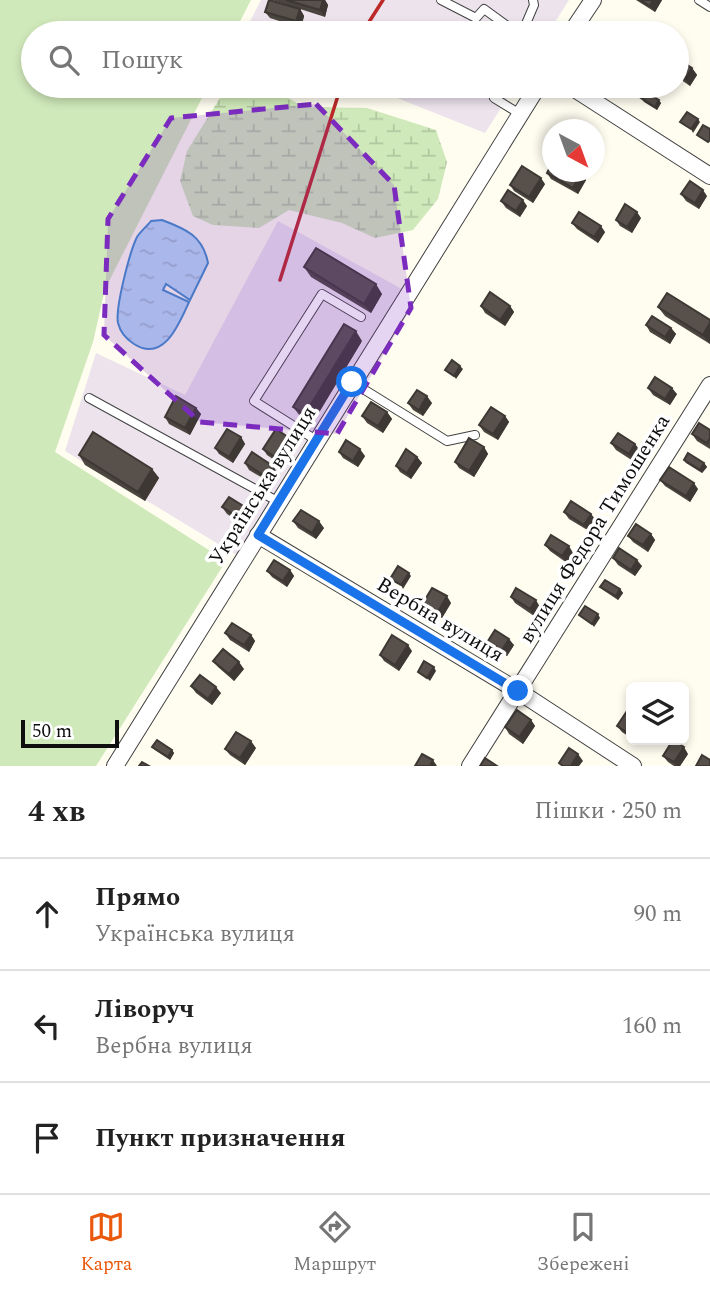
<!DOCTYPE html>
<html lang="uk">
<meta charset="utf-8">
<style>
:root{--surface:#fff;--page:#f2f2f2;--text:#222;--muted:#767676;--line:#e0e0e0;--accent:#ea580c}
body{margin:0;font-family:Spectral,serif;background:var(--page);color:var(--text)}
.controls{position:absolute;right:21px;bottom:21px;display:grid;overflow:hidden;border-radius:10px;box-shadow:0 4px 10px #0003}
.controls button{width:63px;height:63px;display:grid;place-items:center;padding:0;border:0;border-bottom:2px solid var(--line);background:var(--surface);color:var(--text);font:35px sans-serif}
.compass{position:absolute;left:542px;top:119px;width:63px;height:63px;border-radius:50%;background:var(--surface);box-shadow:0 4px 10px #0003;rotate:139deg}
.scale{position:absolute;left:21px;bottom:18px;width:98px;box-sizing:border-box;padding-left:7px;border:4px solid #0e0e0e;border-top:0;font-size:19px;line-height:24px;white-space:nowrap;color:#0e0e0e;-webkit-text-stroke:5px #fff;paint-order:stroke}
.stop{position:absolute;width:21px;height:21px;margin:-16px;border:5px solid #1a73e8;border-radius:50%;background:#fff}
.stop.end{background:#1a73e8;border-color:#fff;box-shadow:0 2px 7px #0008}
.list{margin:0;padding:0;list-style:none}
h2{display:flex;justify-content:space-between;align-items:center;height:91px;margin:0;padding:0 28px;font-size:30px}
h2 small{font-size:23px;font-weight:400;color:var(--muted)}
.list li{display:grid;grid-template-columns:46px 1fr auto;gap:21px;align-items:center;box-sizing:border-box;height:112px;padding:0 28px;border-top:2px solid var(--line)}
.list b{display:block;font-size:26px;white-space:nowrap}
.list p{margin:0;font-size:23px;white-space:nowrap;color:var(--muted)}
.list em{font-size:23px;font-style:normal;color:var(--muted)}
.icon{flex:none;width:38px;height:38px;fill:none;stroke:currentColor;stroke-width:2;stroke-linecap:round;stroke-linejoin:round}
.map{position:relative;flex:none;width:710px;height:766px;overflow:hidden}
.search{position:absolute;background:var(--surface);box-shadow:0 4px 10px #0003;left:21px;right:21px;top:21px;height:77px;display:flex;align-items:center;gap:18px;box-sizing:border-box;padding:0 24px;border-radius:38px;color:var(--muted);font-size:26px}
.sheet{height:427px;background:var(--surface)}
nav{display:flex;justify-content:space-around;align-items:center;box-sizing:border-box;height:98px;border-top:2px solid var(--line);background:var(--surface);font-size:19px;color:var(--muted)}
nav a{display:grid;justify-items:center;gap:4px}
nav .on{color:var(--accent)}
.map>svg:first-child{display:block}
</style>
<div class="map">
<svg width="710" height="766" viewBox="0 0 710 766">
<defs>
<pattern id="wetland-marsh" width="20" height="14" patternUnits="userSpaceOnUse" patternTransform="scale(1.75)"><rect width="20" height="14" fill="#d0e9ba"/><path d="M1 5h8M5 5V1M11 12h8M15 12V8" fill="none" stroke="#b1c79f"/></pattern>
<pattern id="water-ripples" width="26" height="14" patternUnits="userSpaceOnUse" patternTransform="scale(1.75)"><rect width="26" height="14" fill="#b6daf5"/><path d="M2 4q2-2 4 0t4 0M15 11q2-2 4 0t4 0" fill="none" stroke="#9bbad1"/></pattern>
</defs>
<rect width="100%" height="100%" fill="#fffdf0"/>
<g fill="#ece3ed">
<polygon points="261,0 569,0 548,33 244,33"/>
<polygon points="367,86 515,86 485,133"/>
<polygon points="278,221 402,289 238,556 65,451 96,353 185,395"/>
</g>
<polygon fill="#d0e9ba" points="0,0 251,0 234,33 33,33 33,86 208,86 105,289 93,342 55,452 226,561 96,766 0,766"/>
<polygon fill="url(#wetland-marsh)" points="231,86 267,86 304,107 367,108 436,130 447,162 438,199 413,230 375,238 342,223 289,210 259,228 213,225 193,216 180,181 187,151 223,93"/>
<path fill="url(#water-ripples)" stroke="#3e8ccb" stroke-width="2" d="M162,220c24,9 41,16 46,43l-18,37 -24,-16 -3,6 26,12c-10,22 -25,61 -55,42 -8,-5 -14,-13 -16,-21 -3,-15 12,-72 19,-86 3,-5 10,-11 14,-16z"/>
<g fill="none" stroke-linecap="round" stroke-linejoin="round">
<g stroke="#414141" stroke-width="10">
<g id="lane">
<polyline points="441,0 476,18 484,9 517,33"/>
<polyline points="699,0 710,7"/>
<polyline points="522,33 534,5 533,0"/>
<polyline points="499,86 494,98 520,114"/>
<polyline points="352,382 447,441 475,435"/>
<polyline points="89,398 277,501"/>
<polyline points="316,440 254,401 322,294 361,317"/>
</g>
</g>
<g stroke="#414141" stroke-width="18">
<g id="street">
<polyline points="571,33 593,0"/>
<polyline points="570,86 710,176"/>
<polyline points="258,535 518,691 633,766"/>
<polyline points="115,766 538,86"/>
<polyline points="470,766 710,385"/>
</g>
</g>
<use href="#lane" stroke="#fff" stroke-width="8"/>
<use href="#street" stroke="#fff" stroke-width="16"/>
<g stroke="#bc2928" stroke-width="3.5">
<polyline points="362,33 383,0"/>
<polyline points="280,280 341,86"/>
</g>
</g>
<g fill="#4b4540">
<polygon points="272,0 325,0 328,5 325,17"/>
<polygon points="636,0 662,0 655,12"/>
<polygon points="300,9 304,16 301,28 270,18 265,12"/>
<polygon points="677,62 692,68 697,75 690,86 677,77"/>
<polygon points="641,98 661,103 657,110 644,102"/>
<polygon points="547,173 581,173 586,180 578,194 551,179"/>
<polygon points="545,184 533,203 514,191 510,185"/>
<polygon points="681,194 707,196 699,209 686,201"/>
<polygon points="501,201 527,206 520,217 506,208"/>
<polygon points="641,218 632,233 620,226 616,220"/>
<polygon points="572,223 605,232 598,243 577,229"/>
<polygon points="304,267 382,294 371,313 311,277"/>
<polygon points="481,306 510,306 514,312 505,326 485,313"/>
<polygon points="658,307 710,320 710,344 665,316"/>
<polygon points="646,325 671,328 676,334 670,344 650,332"/>
<polygon points="362,341 312,424 300,416 293,407"/>
<polygon points="648,388 677,394 670,405 653,395"/>
<polygon points="408,403 432,403 423,416 413,410"/>
<polygon points="196,408 201,414 190,435 169,424 165,417"/>
<polygon points="387,412 392,419 383,433 367,423 362,416"/>
<polygon points="505,416 509,422 498,440 484,432 479,425"/>
<polygon points="710,430 710,449 697,441 692,434"/>
<polygon points="241,437 245,444 233,463 219,454 215,448"/>
<polygon points="611,443 640,450 633,461 616,450"/>
<polygon points="296,446 283,466 267,455 263,449"/>
<polygon points="484,447 488,454 474,477 459,468 455,462"/>
<polygon points="339,452 365,456 358,467 343,458"/>
<polygon points="79,455 152,469 159,478 145,501 85,465"/>
<polygon points="417,457 422,463 411,479 400,472 396,466"/>
<polygon points="684,460 704,463 707,467 702,473 686,463"/>
<polygon points="245,463 277,472 271,483 249,470"/>
<polygon points="660,480 698,489 690,502 665,486"/>
<polygon points="222,507 245,507 250,513 243,524 227,514"/>
<polygon points="564,512 596,520 589,531 569,519"/>
<polygon points="293,521 324,528 316,539 298,528"/>
<polygon points="651,534 655,540 648,552 633,542 628,536"/>
<polygon points="545,545 573,553 567,563 550,551"/>
<polygon points="613,558 642,566 635,576 618,565"/>
<polygon points="290,570 294,576 287,587 272,577 267,571"/>
<polygon points="600,587 620,589 623,593 618,600 603,590"/>
<polygon points="511,597 540,607 534,616 515,603"/>
<polygon points="423,603 451,603 442,618 428,609"/>
<polygon points="225,633 251,635 255,641 249,652 230,640"/>
<polygon points="488,641 514,645 507,656 492,647"/>
<polygon points="412,651 399,671 384,661 380,655"/>
<polygon points="213,661 244,669 234,681 218,667"/>
<polygon points="191,686 221,693 212,705 196,693"/>
<polygon points="631,705 631,738 622,732 617,726"/>
<polygon points="531,720 535,726 523,744 509,734 505,727"/>
<polygon points="152,747 172,750 174,753 170,760 155,750"/>
<polygon points="256,748 245,765 230,755 225,749"/>
<polygon points="688,754 680,766 674,766 668,762 663,756"/>
</g>
<g fill="#3d3834">
<polygon points="323,0 325,0 328,5 325,17 320,10"/>
<polygon points="653,0 662,0 655,12 650,6"/>
<polygon points="300,9 304,16 301,28 296,21"/>
<polygon points="692,68 697,75 690,86 685,79"/>
<polygon points="659,100 661,103 657,110 655,107"/>
<polygon points="698,119 700,122 693,133 691,129"/>
<polygon points="581,173 586,180 578,194 573,188"/>
<polygon points="541,178 545,184 533,203 529,197"/>
<polygon points="703,190 707,196 699,209 695,203"/>
<polygon points="523,200 527,206 520,217 516,211"/>
<polygon points="637,212 641,218 632,233 627,227"/>
<polygon points="601,226 605,232 598,243 594,237"/>
<polygon points="376,284 382,294 371,313 364,304"/>
<polygon points="510,306 514,312 505,326 500,320"/>
<polygon points="710,323 710,344 703,335"/>
<polygon points="671,328 676,334 670,344 665,337"/>
<polygon points="356,331 362,341 312,424 305,414"/>
<polygon points="460,366 463,369 456,379 454,376"/>
<polygon points="672,388 677,394 670,405 665,399"/>
<polygon points="427,396 432,403 423,416 419,410"/>
<polygon points="196,408 201,414 190,435 185,428"/>
<polygon points="387,412 392,419 383,433 378,426"/>
<polygon points="505,416 509,422 498,440 493,434"/>
<polygon points="241,437 245,444 233,463 229,457"/>
<polygon points="291,439 296,446 283,466 278,459"/>
<polygon points="635,444 640,450 633,461 629,454"/>
<polygon points="484,447 488,454 474,477 469,471"/>
<polygon points="360,449 365,456 358,467 353,461"/>
<polygon points="417,457 422,463 411,479 407,473"/>
<polygon points="704,463 707,467 702,473 700,470"/>
<polygon points="273,466 277,472 271,483 266,477"/>
<polygon points="152,469 159,478 145,501 138,492"/>
<polygon points="694,483 698,489 690,502 686,496"/>
<polygon points="245,507 250,513 243,524 238,517"/>
<polygon points="591,514 596,520 589,531 584,525"/>
<polygon points="319,521 324,528 316,539 312,533"/>
<polygon points="651,534 655,540 648,552 643,545"/>
<polygon points="569,546 573,553 567,563 562,556"/>
<polygon points="637,560 642,566 635,576 631,570"/>
<polygon points="290,570 294,576 287,587 283,581"/>
<polygon points="409,573 411,576 403,589 401,585"/>
<polygon points="620,589 623,593 618,600 616,596"/>
<polygon points="447,596 451,603 442,618 438,612"/>
<polygon points="536,600 540,607 534,616 530,609"/>
<polygon points="598,614 600,618 594,627 592,624"/>
<polygon points="251,635 255,641 249,652 244,645"/>
<polygon points="509,639 514,645 507,656 502,650"/>
<polygon points="408,645 412,651 399,671 395,665"/>
<polygon points="239,662 244,669 234,681 229,674"/>
<polygon points="434,667 436,671 430,681 427,678"/>
<polygon points="216,687 221,693 212,705 208,699"/>
<polygon points="531,720 535,726 523,744 519,737"/>
<polygon points="251,741 256,748 245,765 240,758"/>
<polygon points="684,747 688,754 680,766 676,766 674,762"/>
<polygon points="172,750 174,753 170,760 168,757"/>
<polygon points="578,754 583,761 579,766 571,766"/>
<polygon points="433,760 437,766 430,766"/>
</g>
<g fill="#57504b" stroke="#3d3834" stroke-width="2">
<polygon points="269,0 300,9 296,21 265,12"/>
<polygon points="286,0 323,0 320,10"/>
<polygon points="640,0 653,0 650,6"/>
<polygon points="678,59 692,68 685,79 677,74 677,62"/>
<polygon points="646,92 659,100 655,107 641,98"/>
<polygon points="687,112 698,119 691,129 680,122"/>
<polygon points="703,125 710,129 710,140 708,142 697,135"/>
<polygon points="552,163 552,172 578,172 581,173 573,188 547,173"/>
<polygon points="522,166 541,178 529,197 510,185"/>
<polygon points="690,181 703,190 695,203 681,194"/>
<polygon points="508,190 523,200 516,211 501,201"/>
<polygon points="625,204 637,212 627,227 616,220"/>
<polygon points="579,212 601,226 594,237 572,223"/>
<polygon points="316,248 376,284 364,304 304,267"/>
<polygon points="490,292 510,306 500,320 481,306"/>
<polygon points="667,293 710,320 710,323 703,335 658,307"/>
<polygon points="652,316 671,328 665,337 646,325"/>
<polygon points="344,324 356,331 305,414 293,407"/>
<polygon points="452,360 460,366 454,376 445,370"/>
<polygon points="655,377 672,388 665,399 648,388"/>
<polygon points="417,390 427,396 419,410 408,403"/>
<polygon points="176,396 196,408 185,428 165,417"/>
<polygon points="371,402 387,412 378,426 362,416"/>
<polygon points="491,407 505,416 493,434 479,425"/>
<polygon points="699,423 710,430 710,438 707,443 692,434"/>
<polygon points="227,429 241,437 229,457 215,448"/>
<polygon points="276,429 291,439 278,459 263,449"/>
<polygon points="93,432 152,469 138,492 79,455"/>
<polygon points="618,433 635,444 629,454 611,443"/>
<polygon points="469,438 484,447 469,471 455,462"/>
<polygon points="346,440 360,449 353,461 339,452"/>
<polygon points="406,449 417,457 407,473 396,466"/>
<polygon points="252,452 273,466 266,477 245,463"/>
<polygon points="688,453 704,463 700,470 684,460"/>
<polygon points="669,467 694,483 686,496 660,480"/>
<polygon points="229,497 245,507 238,517 222,507"/>
<polygon points="571,501 591,514 584,525 564,512"/>
<polygon points="301,510 319,521 312,533 293,521"/>
<polygon points="636,524 651,534 643,545 628,536"/>
<polygon points="551,535 569,546 562,556 545,545"/>
<polygon points="619,548 637,560 631,570 613,558"/>
<polygon points="274,560 290,570 283,581 267,571"/>
<polygon points="398,566 409,573 401,585 390,579"/>
<polygon points="605,580 620,589 616,596 600,587"/>
<polygon points="432,588 447,596 438,612 423,603"/>
<polygon points="516,588 536,600 530,609 511,597"/>
<polygon points="585,606 598,614 592,624 579,615"/>
<polygon points="232,623 251,635 244,645 225,633"/>
<polygon points="495,630 509,639 502,650 488,641"/>
<polygon points="392,635 408,645 395,665 380,655"/>
<polygon points="223,649 239,662 229,674 213,661"/>
<polygon points="424,661 434,667 427,678 418,672"/>
<polygon points="200,675 216,687 208,699 191,686"/>
<polygon points="631,705 631,735 617,726"/>
<polygon points="517,710 531,720 519,737 505,727"/>
<polygon points="236,732 251,741 240,758 225,749"/>
<polygon points="157,740 172,750 168,757 152,747"/>
<polygon points="673,740 684,747 674,762 663,756"/>
<polygon points="569,748 578,754 571,766 563,766 559,763"/>
<polygon points="422,754 433,760 430,766 415,766"/>
<polygon points="702,755 710,760 710,766 696,766"/>
<polygon points="485,758 497,766 480,766"/>
<polygon points="142,762 149,766 139,766"/>
</g>
<g fill="none" stroke-linecap="round" stroke-linejoin="round">
<polyline stroke="#1a73e8" stroke-width="9" points="352,382 258,535 518,691"/>
</g>
<path fill="#7b2cbf" fill-opacity="0.2" stroke="#7b2cbf" stroke-width="5" stroke-dasharray="14 9" stroke-linejoin="round" d="M316,104l78,81 17,123 -74,126 -137,-12 -96,-87 4,-116 63,-101z"/>
<g text-anchor="middle" dominant-baseline="central" stroke-width="7" stroke-linejoin="round" paint-order="stroke">
<g font-size="21" fill="#0e0e0e" stroke="#fff">
<text transform="translate(263 486) rotate(-58)">Українська вулиця</text>
<text transform="translate(595 529) rotate(-58)">вулиця Федора Тимошенка</text>
<text transform="translate(440 620) rotate(31)">Вербна вулиця</text>
</g>
</g>
</svg>
<div class="controls">
<button><svg class="icon" aria-label="layers" viewBox="0 0 24 24"><path d="M12 4l9 5-9 5-9-5zM3 14l9 5 9-5"/></svg></button>
</div>
<svg class="compass" viewBox="-18 -18 36 36"><path d="M0-13l5 13h-10z" fill="#e53935"/><path d="M0 13l5-13h-10z" fill="#767676"/></svg>
<div class="scale">50 m</div>
<div class="stop" style="left:352px;top:382px"></div>
<div class="stop end" style="left:518px;top:691px"></div>
<div class="search"><svg class="icon" aria-label="search" viewBox="0 0 24 24"><circle cx="10" cy="10" r="6"/><path d="M15 15l6 6"/></svg>Пошук</div>
</div>
<section class="sheet">
<h2>4 хв<small>Пішки · 250 m</small></h2>
<ul class="list">
<li><svg class="icon" aria-label="ahead" viewBox="0 0 24 24"><path d="M12 20V5M6 11l6-6 6 6"/></svg><div><b>Прямо</b><p>Українська вулиця</p></div><em>90 m</em></li>
<li><svg class="icon" aria-label="left" viewBox="0 0 24 24"><path d="M17 20v-9H6M10 6l-5 5 5 5"/></svg><div><b>Ліворуч</b><p>Вербна вулиця</p></div><em>160 m</em></li>
<li><svg class="icon" aria-label="arrive" viewBox="0 0 24 24"><path d="M6 21V4h12l-3 4 3 4H6"/></svg><div><b>Пункт призначення</b></div></li>
</ul>
</section>
<nav>
<a class="on"><svg class="icon" aria-label="map" viewBox="0 0 24 24"><path d="M3 6l6-2 6 2 6-2v14l-6 2-6-2-6 2zM9 4v14M15 6v14"/></svg>Карта</a>
<a><svg class="icon" aria-label="directions" viewBox="0 0 24 24"><path d="M12 3l9 9-9 9-9-9zM9 14v-3h6M13 9l2 2-2 2"/></svg>Маршрут</a>
<a><svg class="icon" aria-label="saved" viewBox="0 0 24 24"><path d="M7 4h10v16l-5-4-5 4z"/></svg>Збережені</a>
</nav>
